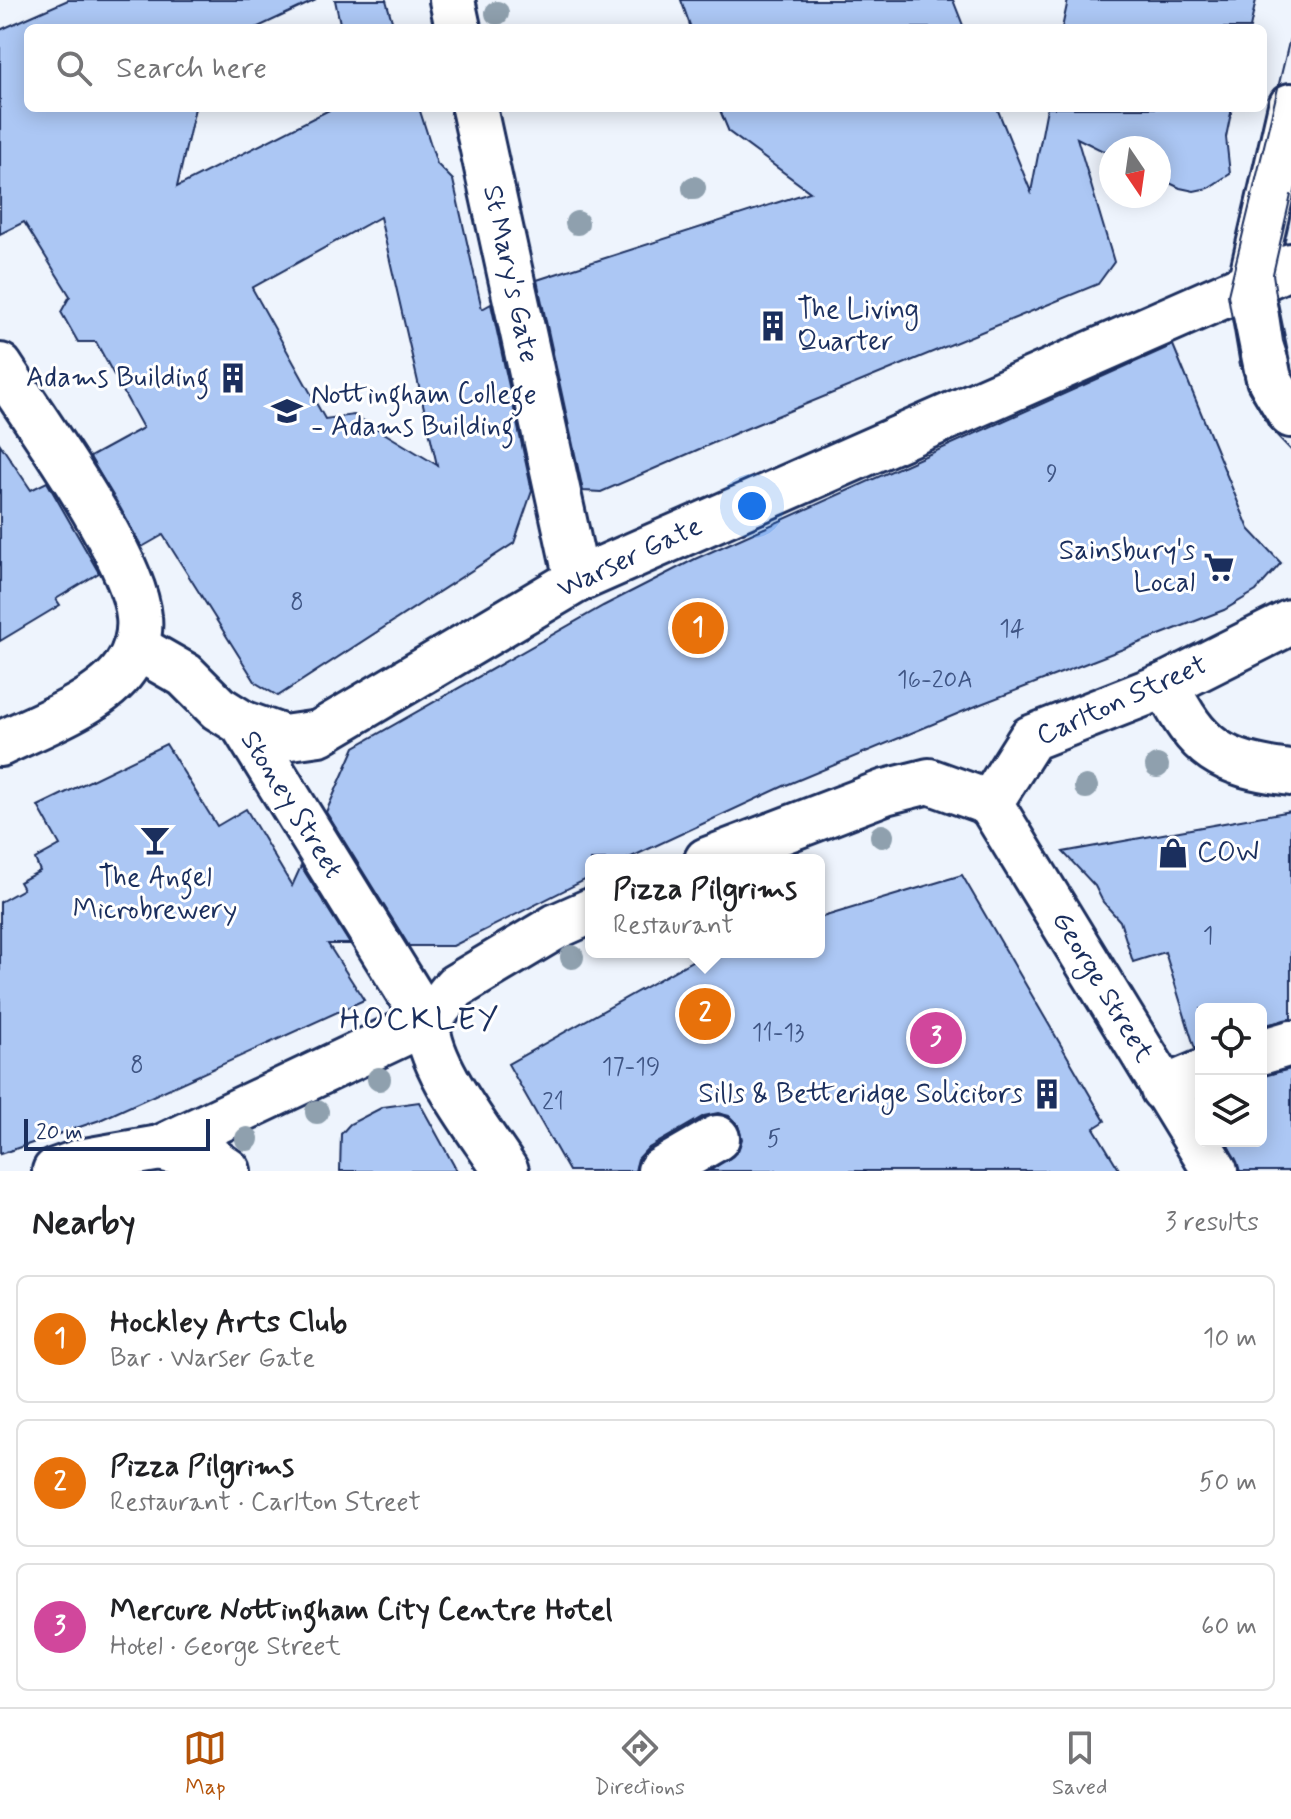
<!DOCTYPE html>
<meta charset="utf-8">
<style>
:root{--surface:#fff;--page:#f2f2f2;--text:#202124;--muted:#757577;--line:#e0e0e0;--accent:#b45309}
body{margin:0;font-family:Mynerve,sans-serif;background:var(--page);color:var(--text)}
.controls{position:absolute;right:24px;bottom:24px;display:grid;overflow:hidden;border-radius:12px;box-shadow:0 4px 20px #0003}
.controls button{width:72px;height:72px;display:grid;place-items:center;padding:0;border:0;border-bottom:2px solid var(--line);background:var(--surface);color:var(--text);font:40px sans-serif}
.compass{position:absolute;left:1099px;top:136px;width:72px;height:72px;border-radius:50%;background:var(--surface);box-shadow:0 4px 20px #0003;rotate:167deg}
.scale{position:absolute;left:24px;bottom:20px;width:186px;box-sizing:border-box;padding-left:8px;border:4px solid #1b2f5e;border-top:0;font-size:22px;line-height:28px;white-space:nowrap;color:#1b2f5e;-webkit-text-stroke:6px #fff;paint-order:stroke}
.you{position:absolute;left:752px;top:506px;width:28px;height:28px;margin:-20px;border:6px solid #fff;border-radius:50%;background:#1a73e8;box-shadow:0 0 0 12px #1a73e833}
.badge{display:grid;place-items:center;width:52px;height:52px;border-radius:50%;background:var(--accent);color:#fff;font-size:26px;font-weight:700}
.pin{position:absolute;translate:-50% -50%;border:4px solid #fff;box-shadow:0 2px 8px #0006}
.popup{position:absolute;left:585px;top:854px;width:240px;height:104px;box-sizing:border-box;display:grid;place-content:center;border-radius:12px;background:var(--surface);filter:drop-shadow(0 2px 6px #0005);font-size:26px;white-space:nowrap;color:var(--muted)}
.popup b{font-size:30px;color:var(--text)}
.popup::after{content:'';position:absolute;left:50%;top:100%;margin-left:-16px;border:16px solid transparent;border-top-color:var(--surface)}
.list{margin:0;padding:0;list-style:none}
h2{display:flex;justify-content:space-between;align-items:center;height:104px;margin:0;padding:0 32px;font-size:34px}
h2 small{font-size:26px;font-weight:400;color:var(--muted)}
.list li{display:grid;grid-template-columns:52px 1fr auto;gap:24px;align-items:center;box-sizing:border-box;height:128px;margin:0 16px 16px;padding:0 16px;border:2px solid var(--line);border-radius:12px}
.list b{display:block;font-size:30px;white-space:nowrap}
.list p{margin:0;font-size:26px;white-space:nowrap;color:var(--muted)}
.list em{font-size:26px;font-style:normal;color:var(--muted)}
.icon{flex:none;width:44px;height:44px;fill:none;stroke:currentColor;stroke-width:2;stroke-linecap:round;stroke-linejoin:round}
.map{position:relative;flex:none;width:1291px;height:1171px;overflow:hidden}
.search{position:absolute;background:var(--surface);box-shadow:0 4px 20px #0003;left:24px;right:24px;top:24px;height:88px;display:flex;align-items:center;gap:20px;box-sizing:border-box;padding:0 28px;border-radius:12px;color:var(--muted);font-size:30px}
.sheet{height:536px;background:var(--surface)}
nav{display:flex;justify-content:space-around;align-items:center;box-sizing:border-box;height:112px;border-top:2px solid var(--line);background:var(--surface);font-size:22px;color:var(--muted)}
nav a{display:grid;justify-items:center;gap:4px}
nav .on{color:var(--accent)}
.map>svg:first-child{display:block}
</style>
<div class="map">
<svg width="1291" height="1171" viewBox="0 0 1291 1171">
<rect width="100%" height="100%" fill="#eef4fd"/>
<filter id="ink" filterUnits="userSpaceOnUse"><feTurbulence type="fractalNoise" baseFrequency=".0125" numOctaves="2"/><feDisplacementMap in="SourceGraphic" scale="16" xChannelSelector="R" yChannelSelector="G"/><feConvolveMatrix kernelMatrix="1 2 1 2 8 2 1 2 1" color-interpolation-filters="sRGB"/></filter>
<g filter="url(#ink)">
<g fill="#acc7f4" stroke="#1b2f5e" stroke-width="2" fill-rule="evenodd">
<path d="M68,0h248l-60,28h-228v80h167l-18,79 156,-79h86l18,56 16,16 29,129 9,-5 41,187 -18,52 -236,153 -22,-13 -93,-148 -21,12 -52,-90 53,-29 -47,-86h-18l-17,-30 9,-16 -46,-74 -24,12v-204zM380,217l57,248 -83,-50 -29,4 -73,-131z"/>
<polygon points="335,0 386,0 394,28 341,28"/>
<polygon points="681,0 953,0 964,28 691,28"/>
<polygon points="1068,0 1256,0 1250,28 1062,28"/>
<polygon points="719,108 997,108 1031,192 1047,108 1232,108 1226,137 1230,174 1208,188 1194,191 1180,188 1159,178 1159,148 1111,148 1111,155 1077,138 1114,262 1098,284 743,430 601,492 583,491 537,280 810,192 729,132"/>
<polygon points="1173,345 1249,529 1281,563 1256,591 1224,610 981,704 784,786 625,860 591,860 591,877 453,946 409,946 326,812 355,747 603,606 695,559"/>
<polygon points="0,444 31,490 47,482 99,573 56,599 60,605 0,641"/>
<polygon points="166,744 217,826 246,809 292,886 301,866 350,944 328,944 364,1000 100,1120 0,1154 0,902 23,889 19,882 40,871 35,859 60,845 38,806"/>
<polygon points="1291,811 1291,1019 1261,1026 1261,1009 1201,1009 1201,1049 1195,1049 1165,952 1133,962 1120,921 1103,902 1095,886 1063,852"/>
<polygon points="962,875 1105,1121 1094,1128 1120,1171 710,1171 738,1151 742,1139 738,1125 729,1116 718,1113 704,1116 647,1149 638,1159 635,1171 569,1171 508,1064 708,952 819,952 819,918"/>
<polygon points="1291,1069 1291,1171 1240,1171 1226,1141 1261,1141 1261,1076"/>
<polygon points="419,1102 457,1171 340,1171 341,1134 350,1124 383,1107"/>
</g>
<g fill="none" stroke-linecap="round" stroke-linejoin="round">
<g stroke="#1b2f5e" stroke-width="50">
<g id="minor">
<polyline points="452,0 458,28"/>
<polyline points="1291,106 1250,285 1269,379 1291,415"/>
<polyline points="474,108 577,580"/>
<path d="M0,366c36,56 134,189 139,251 2,18 -4,37 -14,51 -24,35 -88,58 -125,76"/>
<polyline points="136,647 185,675 218,708 242,723 427,1022"/>
<path d="M1166,685c32,65 54,79 125,88"/>
<polyline points="242,723 284,738 319,733 577,580 1291,266"/>
<polyline points="990,803 1215,1171"/>
<polyline points="990,803 1031,738 1166,685 1291,622"/>
<polyline points="707,860 885,792 929,781 990,803"/>
<path d="M427,1022c1,45 55,111 79,149"/>
<polyline points="1261,1052 1291,1043"/>
<polyline points="1163,1089 1201,1073"/>
<polyline points="160,1148 214,1161 228,1171"/>
<polyline points="55,1171 80,1162 160,1148 427,1022 455,987 557,926 591,911"/>
<polyline points="660,1171 717,1138"/>
</g>
</g>
<use href="#minor" stroke="#fff" stroke-width="44"/>
<g stroke="#1b2f5e" stroke-width="2">
<polyline points="1291,34 1228,295 1240,365 1248,387 1269,427 1291,450"/>
<polyline points="1291,195 1273,274 1283,341 1291,366"/>
</g>
</g>
<g fill="#8fa0ae">
<circle cx="497" cy="13" r="12"/>
<circle cx="694" cy="188" r="12"/>
<circle cx="577" cy="223" r="12"/>
<circle cx="1157" cy="766" r="12"/>
<circle cx="1086" cy="787" r="12"/>
<circle cx="882" cy="836" r="12"/>
<circle cx="572" cy="957" r="12"/>
<circle cx="379" cy="1079" r="12"/>
<circle cx="317" cy="1112" r="12"/>
<circle cx="247" cy="1139" r="12"/>
</g>
</g>
<defs>
<g id="building-bare" transform="scale(2.4)"><path d="M-4-6H4V6H1V3H-1V6H-4ZM-2.5-4.3h1.7v1.8h-1.7ZM.8-4.3h1.7v1.8H.8ZM-2.5-1h1.7V.8h-1.7ZM.8-1h1.7V.8H.8Z" fill="#1b2f5e" stroke="#fff" stroke-width="2.5" paint-order="stroke"/></g>
<g id="university-bare" transform="scale(2.4)"><path d="M0-5L7-2L0 1L-7-2ZM-4 1L0 2.5L4 1V4Q0 6-4 4Z" fill="#1b2f5e" stroke="#fff" stroke-width="2.5" paint-order="stroke"/></g>
<g id="supermarket-bare" transform="scale(2.4)"><path d="M-6-5.5h2.5l.6 2H6L4.5 2H-2.5L-4.4-4H-6ZM-1.5 3.2a1.3 1.3 0 1 0 .1 0ZM3 3.2a1.3 1.3 0 1 0 .1 0Z" fill="#1b2f5e" stroke="#fff" stroke-width="2.5" paint-order="stroke"/></g>
<g id="bar-bare" transform="scale(2.4)"><path d="M-6-5H6L.8 .8V4.5H3.5V6h-7V4.5H-.8V.8Z" fill="#1b2f5e" stroke="#fff" stroke-width="2.5" paint-order="stroke"/></g>
<g id="shop-bare" transform="scale(2.4)"><path d="M-5-2.5h2.3a2.7 3.5 0 0 1 5.4 0H5L5.5 6h-11ZM-1.5-2.5h3a1.5 2.3 0 0 0-3 0Z" fill="#1b2f5e" stroke="#fff" stroke-width="2.5" paint-order="stroke"/></g>
</defs>
<g fill-rule="evenodd">
<use href="#building-bare" x="773" y="326"/>
<use href="#building-bare" x="233" y="378"/>
<use href="#university-bare" x="287" y="411"/>
<use href="#supermarket-bare" x="1219" y="567"/>
<use href="#bar-bare" x="155" y="840"/>
<use href="#shop-bare" x="1173" y="853"/>
<use href="#building-bare" x="1047" y="1094"/>
</g>
<g text-anchor="middle" dominant-baseline="central" stroke-width="6" stroke-linejoin="round" paint-order="stroke">
<g font-size="24" fill="#3f5584">
<text x="1052" y="474">9</text>
<text x="297" y="602">8</text>
<text x="1012" y="629">14</text>
<text x="935" y="680">16-20A</text>
<text x="1208" y="936">1</text>
<text x="778" y="1033">11-13</text>
<text x="137" y="1065">8</text>
<text x="631" y="1067">17-19</text>
<text x="553" y="1102">21</text>
<text x="774" y="1139">5</text>
</g>
<g font-size="28" fill="#1b2f5e" stroke="#fff">
<text transform="translate(510 274) rotate(78)">St Mary's Gate</text>
<text transform="translate(630 558) rotate(-25)">Warser Gate</text>
<text transform="translate(1122 701) rotate(-24)">Carlton Street</text>
<text transform="translate(291 805) rotate(58)">Stoney Street</text>
<text transform="translate(1102 987) rotate(59)">George Street</text>
</g>
<g font-size="28" fill="#1b2f5e" stroke="#fff" text-anchor="start">
<text x="797" y="310">The Living<tspan x="797" dy="32">Quarter</tspan></text>
<text x="209" y="378" text-anchor="end">Adams Building</text>
<text x="311" y="395">Nottingham College<tspan x="311" dy="32">- Adams Building</tspan></text>
<text x="1195" y="551" text-anchor="end">Sainsbury's<tspan x="1195" dy="32">Local</tspan></text>
<text x="1197" y="853">COW</text>
<text x="155" y="878" text-anchor="middle">The Angel<tspan x="155" dy="32">Microbrewery</tspan></text>
<text x="1023" y="1094" text-anchor="end">Sills &amp; Betteridge Solicitors</text>
</g>
<g font-size="32" letter-spacing="2" fill="#1b2f5e" stroke="#fff">
<text x="420" y="1020">HOCKLEY</text>
</g>
</g>
</svg>
<div class="controls">
<button><svg class="icon" aria-label="locate" viewBox="0 0 24 24"><circle cx="12" cy="12" r="6"/><path d="M12 2v4M12 18v4M2 12h4M18 12h4"/></svg></button>
<button><svg class="icon" aria-label="layers" viewBox="0 0 24 24"><path d="M12 4l9 5-9 5-9-5zM3 14l9 5 9-5"/></svg></button>
</div>
<svg class="compass" viewBox="-18 -18 36 36"><path d="M0-13l5 13h-10z" fill="#e53935"/><path d="M0 13l5-13h-10z" fill="#757577"/></svg>
<div class="scale">20 m</div>
<div class="you"></div>
<div class="pin badge" style="left:698px;top:628px;background:#e8710a">1</div>
<div class="pin badge" style="left:705px;top:1014px;background:#e8710a">2</div>
<div class="popup"><b>Pizza Pilgrims</b>Restaurant</div>
<div class="pin badge" style="left:936px;top:1038px;background:#d1479c">3</div>
<div class="search"><svg class="icon" aria-label="search" viewBox="0 0 24 24"><circle cx="10" cy="10" r="6"/><path d="M15 15l6 6"/></svg>Search here</div>
</div>
<section class="sheet">
<h2>Nearby<small>3 results</small></h2>
<ul class="list">
<li><span class="badge" style="background:#e8710a">1</span><div><b>Hockley Arts Club</b><p>Bar · Warser Gate</p></div><em>10 m</em></li>
<li><span class="badge" style="background:#e8710a">2</span><div><b>Pizza Pilgrims</b><p>Restaurant · Carlton Street</p></div><em>50 m</em></li>
<li><span class="badge" style="background:#d1479c">3</span><div><b>Mercure Nottingham City Centre Hotel</b><p>Hotel · George Street</p></div><em>60 m</em></li>
</ul>
</section>
<nav>
<a class="on"><svg class="icon" aria-label="map" viewBox="0 0 24 24"><path d="M3 6l6-2 6 2 6-2v14l-6 2-6-2-6 2zM9 4v14M15 6v14"/></svg>Map</a>
<a><svg class="icon" aria-label="directions" viewBox="0 0 24 24"><path d="M12 3l9 9-9 9-9-9zM9 14v-3h6M13 9l2 2-2 2"/></svg>Directions</a>
<a><svg class="icon" aria-label="saved" viewBox="0 0 24 24"><path d="M7 4h10v16l-5-4-5 4z"/></svg>Saved</a>
</nav>
